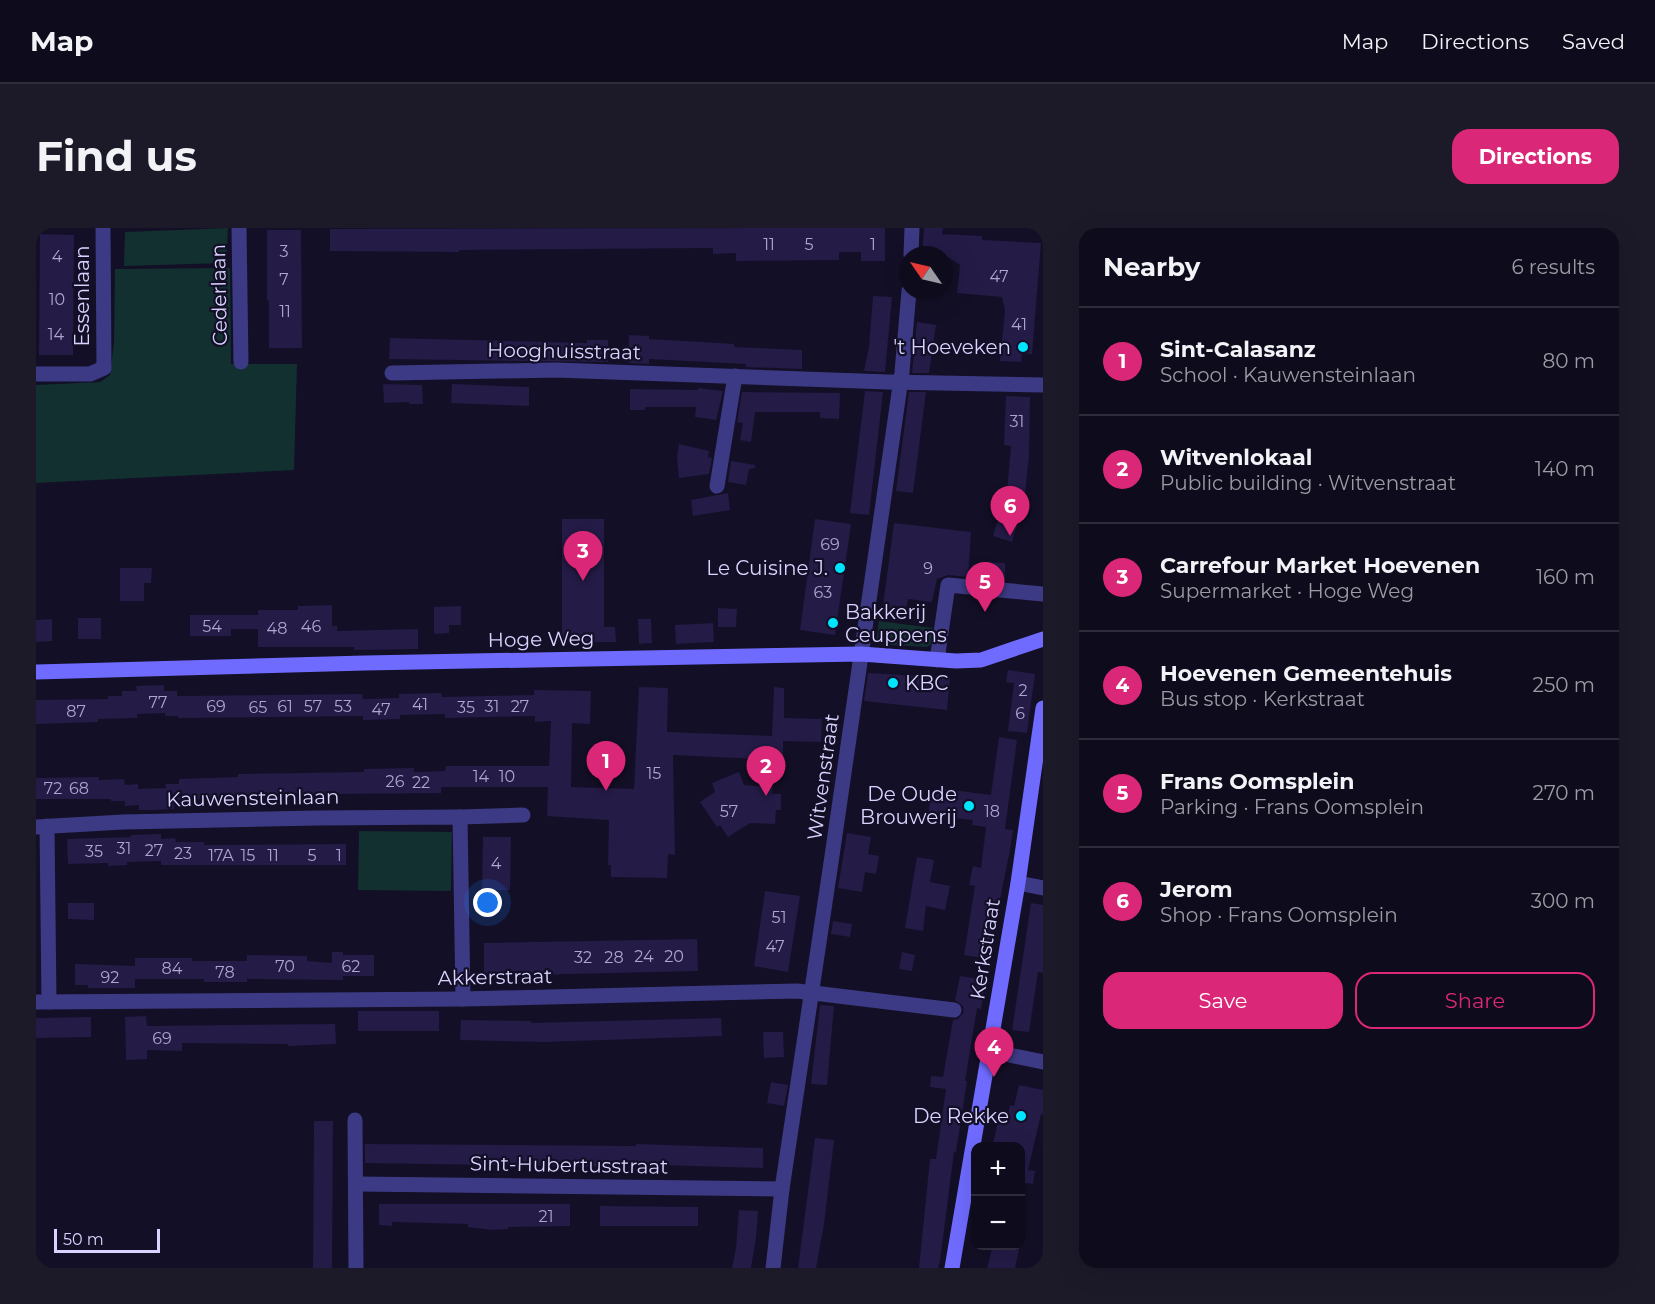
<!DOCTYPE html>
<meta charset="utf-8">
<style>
:root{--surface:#0e0b1c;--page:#1c1929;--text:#f1f3f6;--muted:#9b9ba3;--line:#2e2b3b;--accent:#db2777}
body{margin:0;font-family:Montserrat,sans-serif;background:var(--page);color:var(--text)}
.controls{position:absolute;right:18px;bottom:18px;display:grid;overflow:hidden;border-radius:12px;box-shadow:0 6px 24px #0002}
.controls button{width:54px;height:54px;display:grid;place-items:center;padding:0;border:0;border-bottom:2px solid var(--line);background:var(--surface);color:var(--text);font:30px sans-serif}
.compass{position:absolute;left:863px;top:18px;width:54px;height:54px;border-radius:50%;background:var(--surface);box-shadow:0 6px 24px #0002;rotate:304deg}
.scale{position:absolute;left:18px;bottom:15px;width:106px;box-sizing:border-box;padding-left:6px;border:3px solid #d9d4ff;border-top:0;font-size:16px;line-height:21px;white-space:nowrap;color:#d9d4ff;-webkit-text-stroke:4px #130f26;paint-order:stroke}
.you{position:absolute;left:452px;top:675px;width:21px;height:21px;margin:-15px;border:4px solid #fff;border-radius:50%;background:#1a73e8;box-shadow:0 0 0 9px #1a73e833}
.badge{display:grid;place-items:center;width:39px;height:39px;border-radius:50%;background:var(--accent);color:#fff;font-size:20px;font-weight:700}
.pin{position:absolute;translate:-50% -50px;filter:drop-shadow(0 2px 3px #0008)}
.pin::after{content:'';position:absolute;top:32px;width:21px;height:18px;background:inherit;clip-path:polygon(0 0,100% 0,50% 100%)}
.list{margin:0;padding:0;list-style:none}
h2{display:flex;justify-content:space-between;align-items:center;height:78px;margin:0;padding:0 24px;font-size:26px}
h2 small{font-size:20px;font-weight:400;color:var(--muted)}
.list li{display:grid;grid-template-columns:39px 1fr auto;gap:18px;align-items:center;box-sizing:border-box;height:108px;padding:0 24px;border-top:2px solid var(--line)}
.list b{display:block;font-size:22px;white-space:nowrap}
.list p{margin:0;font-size:20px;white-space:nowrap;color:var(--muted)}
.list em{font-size:20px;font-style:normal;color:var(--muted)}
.actions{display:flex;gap:12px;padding:18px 24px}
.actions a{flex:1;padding:14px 0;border:2px solid var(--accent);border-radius:18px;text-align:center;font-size:21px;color:var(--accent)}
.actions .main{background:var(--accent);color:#fff}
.map{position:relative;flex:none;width:1007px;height:1040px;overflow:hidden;border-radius:18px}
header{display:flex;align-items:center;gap:36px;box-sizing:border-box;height:84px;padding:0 30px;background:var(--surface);border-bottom:2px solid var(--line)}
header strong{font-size:28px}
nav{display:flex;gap:33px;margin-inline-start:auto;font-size:21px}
.intro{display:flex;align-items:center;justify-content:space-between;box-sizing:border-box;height:144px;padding:0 36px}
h1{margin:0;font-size:42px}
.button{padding:15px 27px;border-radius:18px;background:var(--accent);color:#fff;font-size:21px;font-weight:700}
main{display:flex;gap:36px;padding:0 36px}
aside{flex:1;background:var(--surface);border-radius:18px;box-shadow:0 6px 24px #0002}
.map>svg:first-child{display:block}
</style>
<header>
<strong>Map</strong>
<nav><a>Map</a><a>Directions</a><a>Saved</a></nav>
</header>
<div class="intro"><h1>Find us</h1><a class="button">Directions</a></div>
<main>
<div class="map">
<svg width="1007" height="1040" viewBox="0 0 1007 1040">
<rect width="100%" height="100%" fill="#130f26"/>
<g fill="#12302f">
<polygon points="192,0 190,35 88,38 89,4"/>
<polygon points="194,40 195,136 261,136 258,242 0,255 0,157 64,154 74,147 78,115 79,41"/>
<polygon points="843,393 897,400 895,416 891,419 840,416"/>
<polygon points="323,603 416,604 415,663 322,662"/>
</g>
<g fill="#241b47">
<polygon points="727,0 849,0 849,33 825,33 825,24 803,24 803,32 700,33 700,25 677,26 677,20 423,22 423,24 294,23 294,1"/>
<polygon points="888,0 907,0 906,6 946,8 946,12 1005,15 996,126 986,125 985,134 964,133 969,82 966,69 921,65 924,37 909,27 886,27"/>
<polygon points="231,2 265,2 266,120 233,120 233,73 231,72"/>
<polygon points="4,6 38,7 37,127 3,127"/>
<polygon points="837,68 856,69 849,144 828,143 833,119"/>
<polygon points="881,94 900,97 893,145 876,145"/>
<polygon points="593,107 613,108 613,111 698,116 698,119 766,122 766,141 710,139 710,136 613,131 613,136 593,135"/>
<polygon points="354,110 551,115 551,112 572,112 572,134 353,131"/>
<polygon points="347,156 386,157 387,176 373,176 373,174 348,175"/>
<polygon points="416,156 493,159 493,178 415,175"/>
<polygon points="662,160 687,163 680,192 659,189 660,179 609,179 609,182 594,182 594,161 662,162"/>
<polygon points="829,163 847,164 833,287 814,285"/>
<polygon points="706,164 804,165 803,191 784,190 784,184 719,184 715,214 704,212 707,195 701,194"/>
<polygon points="873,164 890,164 877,265 860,263"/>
<polygon points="970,168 994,169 993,228 988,275 976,314 957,308 971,263 975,218 968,217"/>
<polygon points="643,216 673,223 672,229 676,230 673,246 643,250 641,229"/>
<polygon points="695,233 719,237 719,240 713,241 710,257 692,254"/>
<polygon points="692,265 694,282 657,288 655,272"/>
<polygon points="526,291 568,291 568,399 579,399 580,414 526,414"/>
<polygon points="779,291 815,296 799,407 764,402"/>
<polygon points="858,295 935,304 932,349 912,347 901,351 896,374 872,371 868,388 846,385"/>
<polygon points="948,334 969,335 969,353 943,350"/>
<polygon points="84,340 116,340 115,355 108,355 108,373 84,373"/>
<polygon points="296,377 296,398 301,398 301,403 382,401 382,421 318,422 318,419 222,419 222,401 195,401 195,408 154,408 154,387 222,387 222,382 262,382 262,378"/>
<polygon points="425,378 425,397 413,397 413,405 398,406 398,379"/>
<polygon points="682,380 701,381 700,399 682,399"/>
<rect x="42" y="390" width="23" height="21"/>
<polygon points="16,391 16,413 0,414 0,392"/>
<polygon points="602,391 615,391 616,415 603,416"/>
<polygon points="677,395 678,414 640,416 639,397"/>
<polygon points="972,442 999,446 991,505 972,503 978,455 970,454"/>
<polygon points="832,445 914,450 911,482 828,473"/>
<polygon points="128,457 128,463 141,463 141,468 326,466 327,471 363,470 363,466 405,465 406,469 498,467 498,462 555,463 554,496 536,495 535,559 598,561 603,459 632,460 631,504 736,508 738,459 748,460 748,490 786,491 785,514 747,513 747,532 637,527 639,627 632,626 631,650 575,649 575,637 572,637 573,592 511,588 512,559 405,559 405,565 185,567 185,570 143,572 143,576 138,576 138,581 117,582 103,582 103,577 89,578 89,573 75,573 75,571 0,571 0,550 63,549 63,552 88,551 89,557 102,556 102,561 130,560 129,556 143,556 143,551 202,549 202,546 328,544 328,541 378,540 378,544 409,543 410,538 513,538 515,493 499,494 499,488 409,490 409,486 364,487 364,491 327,492 327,488 142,490 142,488 129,488 129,485 101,486 101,490 62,491 62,494 0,496 0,472 72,471 72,468 86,468 86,463 101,463 100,458"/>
<polygon points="963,509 981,512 969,601 977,602 974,622 952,731 928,727 939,658 933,657 937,638 945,640 950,599 936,597 937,592 892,587 895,566 901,567 901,560 955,567"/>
<polygon points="703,544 708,557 737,559 736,566 745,566 745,582 740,582 739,596 714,595 692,609 684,597 681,599 664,574 679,564 676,555"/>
<polygon points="811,605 835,609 832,626 843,628 840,646 829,644 826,664 802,660"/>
<polygon points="125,606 125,611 139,610 140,614 168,614 168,617 310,616 310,637 125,637 125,633 91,634 91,637 72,638 72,635 32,636 31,611 95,609 95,607"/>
<polygon points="447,609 475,609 474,662 446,662"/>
<polygon points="881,629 898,632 894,654 914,658 909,682 890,678 887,703 869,700"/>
<polygon points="729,663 764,668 752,744 718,738"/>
<polygon points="32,675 58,675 58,692 32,691"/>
<polygon points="995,675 1007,677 1007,745 1002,744 993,804 976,802"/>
<polygon points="797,693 816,696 814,709 795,706"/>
<polygon points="661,711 662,743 448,748 448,715"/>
<polygon points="296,724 307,724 307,727 338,727 338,748 307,748 307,752 211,751 211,754 168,754 168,751 99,751 99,760 52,760 52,757 39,757 39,736 99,738 99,730 156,730 156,733 211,733 211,727 271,728 271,733 296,735"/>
<polygon points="866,724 879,727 876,743 863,741"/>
<polygon points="924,748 950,752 945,781 941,780 932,835 929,853 931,853 920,924 918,924 904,1033 902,1040 883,1040 894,931 900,931 910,861 894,859 895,848 907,849 917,792 922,791 928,784 927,778 919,772"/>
<polygon points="784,777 798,778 791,857 775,856"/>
<rect x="322" y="783" width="81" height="20"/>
<polygon points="110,788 111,798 299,796 300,816 252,818 252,816 146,815 146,823 111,822 111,831 90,832 89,789"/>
<polygon points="55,789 55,809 0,810 0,790"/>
<polygon points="685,790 686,808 508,814 424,812 425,792 495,793 495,795"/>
<polygon points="727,804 747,804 748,829 728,830"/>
<polygon points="735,854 752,857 748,878 731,875"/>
<polygon points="983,857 1007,862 1007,887 1005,886 992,942 999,943 997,956 984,954 984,918 957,916 962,893 970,895 974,877 978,878"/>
<polygon points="278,893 297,893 296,1040 277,1040"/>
<polygon points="779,910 798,912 788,996 780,1040 762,1040"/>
<polygon points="329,916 600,918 600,916 727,920 727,940 586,936 586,939 329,935"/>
<polygon points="343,976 534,976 534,998 472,999 472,1001 457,1002 432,999 432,996 356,994 356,998 343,997"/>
<polygon points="564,978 662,979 662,998 564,998"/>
<polygon points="703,982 722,983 720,1010 715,1040 696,1040 700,1020"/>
<polygon points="957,1017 984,1017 979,1040 951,1040"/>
</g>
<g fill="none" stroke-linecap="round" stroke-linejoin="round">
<g stroke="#3d3a85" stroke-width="15">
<polyline points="203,0 205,134"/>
<polyline points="875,27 876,0"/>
<polyline points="356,145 520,142 852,154 1007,157"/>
<polyline points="0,146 54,146 68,140 67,0"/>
<polyline points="681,258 699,148"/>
<polyline points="901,432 912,357 1007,366"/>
<polyline points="424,589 487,587"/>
<polyline points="11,598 13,774"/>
<polyline points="0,599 87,594 282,590 424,589 427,771"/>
<polyline points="982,655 1007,660"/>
<polyline points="0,774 427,771 761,763 918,782"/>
<polyline points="954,823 1007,834"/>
<polyline points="319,892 320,1040"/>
<polyline points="320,956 746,961"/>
<polyline points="737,1040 746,961 796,628 866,144 873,63"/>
</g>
<g stroke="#6f6bff" stroke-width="15">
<polyline points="0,444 329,435 825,426 920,433 945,432 1007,411"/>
<polyline points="916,1040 982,655 1007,480"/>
</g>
</g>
<g fill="#00e5ff" stroke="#130f26" stroke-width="2">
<circle cx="987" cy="119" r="6"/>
<circle cx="804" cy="340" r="6"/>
<circle cx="797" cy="395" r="6"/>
<circle cx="857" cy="455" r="6"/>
<circle cx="933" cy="578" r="6"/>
<circle cx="985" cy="888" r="6"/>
</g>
<g text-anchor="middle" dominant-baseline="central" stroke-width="4.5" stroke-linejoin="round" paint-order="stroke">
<g font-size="16" fill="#aca6d1">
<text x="733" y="16">11</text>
<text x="773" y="16">5</text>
<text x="837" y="16">1</text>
<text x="248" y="23">3</text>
<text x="21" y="28">4</text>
<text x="963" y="48">47</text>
<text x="248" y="51">7</text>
<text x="21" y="71">10</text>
<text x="249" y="83">11</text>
<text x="983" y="96">41</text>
<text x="20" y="106">14</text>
<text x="981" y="193">31</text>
<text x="794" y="316">69</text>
<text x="892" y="340">9</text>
<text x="787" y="364">63</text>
<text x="176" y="398">54</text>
<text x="275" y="398">46</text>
<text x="241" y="400">48</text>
<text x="987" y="462">2</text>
<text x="122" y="474">77</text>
<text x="384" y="476">41</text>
<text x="180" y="478">69</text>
<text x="249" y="478">61</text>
<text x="277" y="478">57</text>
<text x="307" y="478">53</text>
<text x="456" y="478">31</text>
<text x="484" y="478">27</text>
<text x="222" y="479">65</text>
<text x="430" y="479">35</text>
<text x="345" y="481">47</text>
<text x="40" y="483">87</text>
<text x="984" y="485">6</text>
<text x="618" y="545">15</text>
<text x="445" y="548">14</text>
<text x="471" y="548">10</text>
<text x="359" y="553">26</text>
<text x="385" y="554">22</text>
<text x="17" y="560">72</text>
<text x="43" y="560">68</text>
<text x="693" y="583">57</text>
<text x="956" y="583">18</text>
<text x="88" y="620">31</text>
<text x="118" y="622">27</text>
<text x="58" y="623">35</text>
<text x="147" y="625">23</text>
<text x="185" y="627">17A</text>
<text x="212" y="627">15</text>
<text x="237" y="627">11</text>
<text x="276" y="627">5</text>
<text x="303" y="627">1</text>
<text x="460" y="635">4</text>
<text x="743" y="689">51</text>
<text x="739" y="718">47</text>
<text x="608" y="728">24</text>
<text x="638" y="728">20</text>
<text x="547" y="729">32</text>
<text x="578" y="729">28</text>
<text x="249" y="738">70</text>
<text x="315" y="738">62</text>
<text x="136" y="740">84</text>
<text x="189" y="744">78</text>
<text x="74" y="749">92</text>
<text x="126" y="810">69</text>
<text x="510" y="988">21</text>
</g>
<g font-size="20" fill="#d9d4ff" stroke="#130f26">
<text transform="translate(183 67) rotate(-91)">Cederlaan</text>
<text transform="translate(46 68) rotate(-90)">Essenlaan</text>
<text transform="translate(528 123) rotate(1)">Hooghuisstraat</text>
<text transform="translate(505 411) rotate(-1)">Hoge Weg</text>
<text transform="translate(787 549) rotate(-82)">Witvenstraat</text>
<text transform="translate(217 570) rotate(-1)">Kauwensteinlaan</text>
<text transform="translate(949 721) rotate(-81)">Kerkstraat</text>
<text transform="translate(459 749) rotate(-1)">Akkerstraat</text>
<text transform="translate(533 937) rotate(1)">Sint-Hubertusstraat</text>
</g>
<g font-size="20" fill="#d9d4ff" stroke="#130f26" text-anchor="end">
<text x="975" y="119">'t Hoeveken</text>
<text x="792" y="340">Le Cuisine J.</text>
<text x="809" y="384" text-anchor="start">Bakkerij<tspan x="809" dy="23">Ceuppens</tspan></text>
<text x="869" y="455" text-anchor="start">KBC</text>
<text x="921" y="566">De Oude<tspan x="921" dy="23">Brouwerij</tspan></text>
<text x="973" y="888">De Rekke</text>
</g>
</g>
</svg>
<div class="controls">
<button>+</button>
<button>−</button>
</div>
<svg class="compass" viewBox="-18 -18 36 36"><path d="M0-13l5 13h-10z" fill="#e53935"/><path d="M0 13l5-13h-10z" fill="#9b9ba3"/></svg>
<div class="scale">50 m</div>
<div class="you"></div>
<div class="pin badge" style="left:570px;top:563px">1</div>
<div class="pin badge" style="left:730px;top:568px">2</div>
<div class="pin badge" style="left:547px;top:353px">3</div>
<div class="pin badge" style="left:958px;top:849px">4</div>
<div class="pin badge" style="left:949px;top:384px">5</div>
<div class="pin badge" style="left:974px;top:308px">6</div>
</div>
<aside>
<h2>Nearby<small>6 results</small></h2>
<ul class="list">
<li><span class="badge">1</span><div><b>Sint-Calasanz</b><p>School · Kauwensteinlaan</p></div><em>80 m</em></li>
<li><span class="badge">2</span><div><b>Witvenlokaal</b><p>Public building · Witvenstraat</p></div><em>140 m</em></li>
<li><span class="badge">3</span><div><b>Carrefour Market Hoevenen</b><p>Supermarket · Hoge Weg</p></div><em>160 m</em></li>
<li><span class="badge">4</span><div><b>Hoevenen Gemeentehuis</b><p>Bus stop · Kerkstraat</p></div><em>250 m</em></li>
<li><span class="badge">5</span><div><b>Frans Oomsplein</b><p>Parking · Frans Oomsplein</p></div><em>270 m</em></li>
<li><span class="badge">6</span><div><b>Jerom</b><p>Shop · Frans Oomsplein</p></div><em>300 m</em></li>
</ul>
<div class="actions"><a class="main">Save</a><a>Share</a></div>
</aside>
</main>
